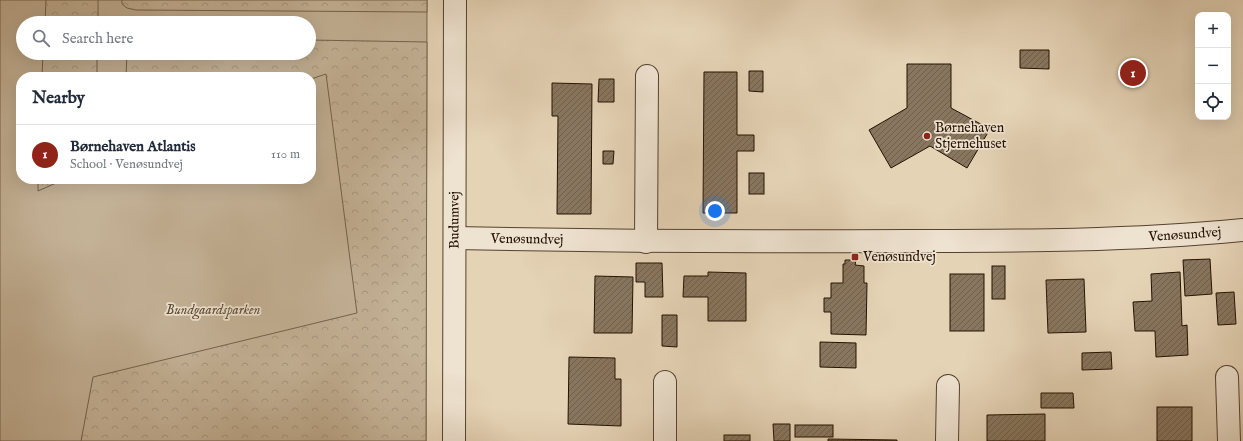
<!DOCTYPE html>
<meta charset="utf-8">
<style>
:root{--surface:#fff;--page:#f2f2f3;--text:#1f2937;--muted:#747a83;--line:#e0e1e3;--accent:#8f2418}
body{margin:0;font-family:"IM FELL English",serif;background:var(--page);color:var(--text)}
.controls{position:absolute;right:12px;top:12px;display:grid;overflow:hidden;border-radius:8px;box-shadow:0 4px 16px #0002}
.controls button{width:36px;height:36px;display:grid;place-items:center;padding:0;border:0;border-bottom:1px solid var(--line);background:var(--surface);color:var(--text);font:20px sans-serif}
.you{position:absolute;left:715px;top:211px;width:14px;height:14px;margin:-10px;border:3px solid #fff;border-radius:50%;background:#1a73e8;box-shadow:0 0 0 6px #1a73e833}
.badge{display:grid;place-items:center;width:26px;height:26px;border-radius:50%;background:var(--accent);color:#fff;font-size:13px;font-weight:700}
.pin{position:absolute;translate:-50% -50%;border:2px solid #fff;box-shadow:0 1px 4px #0006}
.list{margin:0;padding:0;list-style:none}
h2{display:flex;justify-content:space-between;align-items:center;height:52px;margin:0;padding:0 16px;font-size:17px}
h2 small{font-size:13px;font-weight:400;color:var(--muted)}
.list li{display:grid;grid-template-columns:26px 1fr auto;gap:12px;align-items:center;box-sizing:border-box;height:60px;padding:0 16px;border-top:1px solid var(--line)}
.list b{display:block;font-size:15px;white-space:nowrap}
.list p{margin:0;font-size:13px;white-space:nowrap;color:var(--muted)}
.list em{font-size:13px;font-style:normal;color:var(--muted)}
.icon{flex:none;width:22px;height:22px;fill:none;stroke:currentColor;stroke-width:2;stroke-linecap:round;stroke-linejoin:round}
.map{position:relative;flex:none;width:1243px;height:441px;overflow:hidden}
.search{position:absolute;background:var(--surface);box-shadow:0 4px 16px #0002;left:16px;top:16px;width:300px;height:44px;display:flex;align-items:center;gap:10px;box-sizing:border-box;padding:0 14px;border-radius:22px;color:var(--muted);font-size:15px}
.panel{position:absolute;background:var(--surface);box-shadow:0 4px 16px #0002;left:16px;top:72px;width:300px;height:112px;border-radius:16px}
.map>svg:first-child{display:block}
</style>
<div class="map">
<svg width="1243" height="441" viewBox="0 0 1243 441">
<defs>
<pattern id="forest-crowns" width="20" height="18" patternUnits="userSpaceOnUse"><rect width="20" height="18" fill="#c4b297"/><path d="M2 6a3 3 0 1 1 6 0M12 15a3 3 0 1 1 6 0" fill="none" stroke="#a89880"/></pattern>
<pattern id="building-hatch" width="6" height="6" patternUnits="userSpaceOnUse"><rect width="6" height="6" fill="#88765f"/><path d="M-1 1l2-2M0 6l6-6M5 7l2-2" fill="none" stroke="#6f5f4c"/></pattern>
</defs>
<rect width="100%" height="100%" fill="#e5d3b6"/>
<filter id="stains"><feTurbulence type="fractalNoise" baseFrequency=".005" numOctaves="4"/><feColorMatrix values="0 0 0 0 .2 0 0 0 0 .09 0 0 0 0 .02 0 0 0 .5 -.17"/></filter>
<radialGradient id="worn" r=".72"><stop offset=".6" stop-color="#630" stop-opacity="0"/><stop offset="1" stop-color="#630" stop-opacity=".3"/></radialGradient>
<path fill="#c4b297" stroke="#74624c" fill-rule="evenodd" d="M0,0h427l-1,441h-426zM23,23h286v30h-286zM21,77h290v102h-290z"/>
<g fill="url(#forest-crowns)" stroke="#74624c">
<polygon points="46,0 98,0 98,23 45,23"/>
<polygon points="122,0 427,0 427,12 136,10 127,8 122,4"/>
<polygon points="309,40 427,42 426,441 81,441 93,377 357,313 326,74 311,79 311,77 126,77 127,53 309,53"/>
<polygon points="43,53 97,53 97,77 42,77"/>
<polygon points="38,179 65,179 38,191"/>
</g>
<g fill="url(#building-hatch)" stroke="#241200">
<polygon points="1020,50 1049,50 1049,69 1020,68"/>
<polygon points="907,64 951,64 951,108 990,129 967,168 930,146 891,168 869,130 907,108"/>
<polygon points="749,71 763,71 763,92 749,91"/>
<polygon points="704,72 737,72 737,135 754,135 754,151 737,151 737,213 703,213"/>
<polygon points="599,79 614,79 614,102 598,102"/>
<polygon points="552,83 592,84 591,214 557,214 558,116 552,116"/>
<polygon points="603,151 614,151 613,164 603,164"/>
<rect x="749" y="173" width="15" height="21"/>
<polygon points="1210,259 1212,294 1185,296 1183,260"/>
<polygon points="845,260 856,260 855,265 864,266 864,283 867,283 866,335 831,334 831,312 824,312 824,298 831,298 831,283 843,283 843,264 845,264"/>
<polygon points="636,263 662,263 663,297 645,297 645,282 636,282"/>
<rect x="992" y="266" width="13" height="33"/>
<polygon points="708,272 746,273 746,321 708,321 708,297 683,297 684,276 708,276"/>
<polygon points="1180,272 1182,326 1187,325 1188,355 1156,357 1155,331 1135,331 1133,302 1152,301 1151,274"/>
<rect x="950" y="274" width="34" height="57"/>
<polygon points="595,276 633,277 632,333 594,333"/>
<polygon points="1084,279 1086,332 1048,333 1046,280"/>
<polygon points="1234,292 1236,324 1218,325 1216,293"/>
<polygon points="662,315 677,315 677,347 662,346"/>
<polygon points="820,342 856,343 856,368 820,367"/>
<polygon points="1111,352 1112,369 1082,370 1082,353"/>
<polygon points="569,357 615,358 615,379 621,379 621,426 568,424"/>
<polygon points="1041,393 1073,393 1074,408 1041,408"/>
<rect x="1157" y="407" width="35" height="34"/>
<polygon points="1045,414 1045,441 987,441 987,415"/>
<polygon points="773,424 790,424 790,441 774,441"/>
<rect x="795" y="425" width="38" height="12"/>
<rect x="724" y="435" width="26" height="6"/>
<polygon points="828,439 897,440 897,441 828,441"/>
</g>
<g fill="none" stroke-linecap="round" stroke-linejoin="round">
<g stroke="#54422e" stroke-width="24">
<g id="minor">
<path id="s1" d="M455,238c151,3 301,4 452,3 112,0 224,0 336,-11"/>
<polyline points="646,242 647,76"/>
<polyline points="1227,377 1229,441"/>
<path id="s2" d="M454,441l1,-441"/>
<polyline points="665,441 665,382"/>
<polyline points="947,441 948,386"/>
</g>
</g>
<use href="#minor" stroke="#eee2d0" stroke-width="22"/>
</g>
<g fill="#8f2418" stroke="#eee2d0" stroke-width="1.5">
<circle cx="927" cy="136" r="4"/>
<rect x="851" y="253" width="8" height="8" rx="2"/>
</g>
<g text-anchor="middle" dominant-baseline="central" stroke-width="3.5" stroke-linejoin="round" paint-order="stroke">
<g font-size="14" fill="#241200" stroke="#eee2d0" text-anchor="start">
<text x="935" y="128">Børnehaven<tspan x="935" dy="16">Stjernehuset</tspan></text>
<text x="863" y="257">Venøsundvej</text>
</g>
<g font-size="14" fill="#241200" stroke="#eee2d0">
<text stroke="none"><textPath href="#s2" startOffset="221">Budumvej</textPath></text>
<text stroke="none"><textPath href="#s1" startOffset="730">Venøsundvej</textPath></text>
<text stroke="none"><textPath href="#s1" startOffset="72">Venøsundvej</textPath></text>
</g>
<g font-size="14" font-style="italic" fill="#5c4a35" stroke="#eee2d0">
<text x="213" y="310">Bundgaardsparken</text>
</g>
</g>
<rect width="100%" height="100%" filter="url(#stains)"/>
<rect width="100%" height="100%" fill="url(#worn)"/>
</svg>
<div class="controls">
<button>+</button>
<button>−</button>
<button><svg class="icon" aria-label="locate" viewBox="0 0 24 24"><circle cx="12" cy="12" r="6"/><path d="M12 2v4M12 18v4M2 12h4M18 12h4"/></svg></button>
</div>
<div class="you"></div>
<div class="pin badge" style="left:1133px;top:73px">1</div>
<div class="search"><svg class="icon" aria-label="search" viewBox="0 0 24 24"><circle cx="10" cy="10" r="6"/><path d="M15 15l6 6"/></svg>Search here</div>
<section class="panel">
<h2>Nearby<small></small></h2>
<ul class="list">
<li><span class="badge">1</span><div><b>Børnehaven Atlantis</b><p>School · Venøsundvej</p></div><em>110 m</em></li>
</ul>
</section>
</div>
